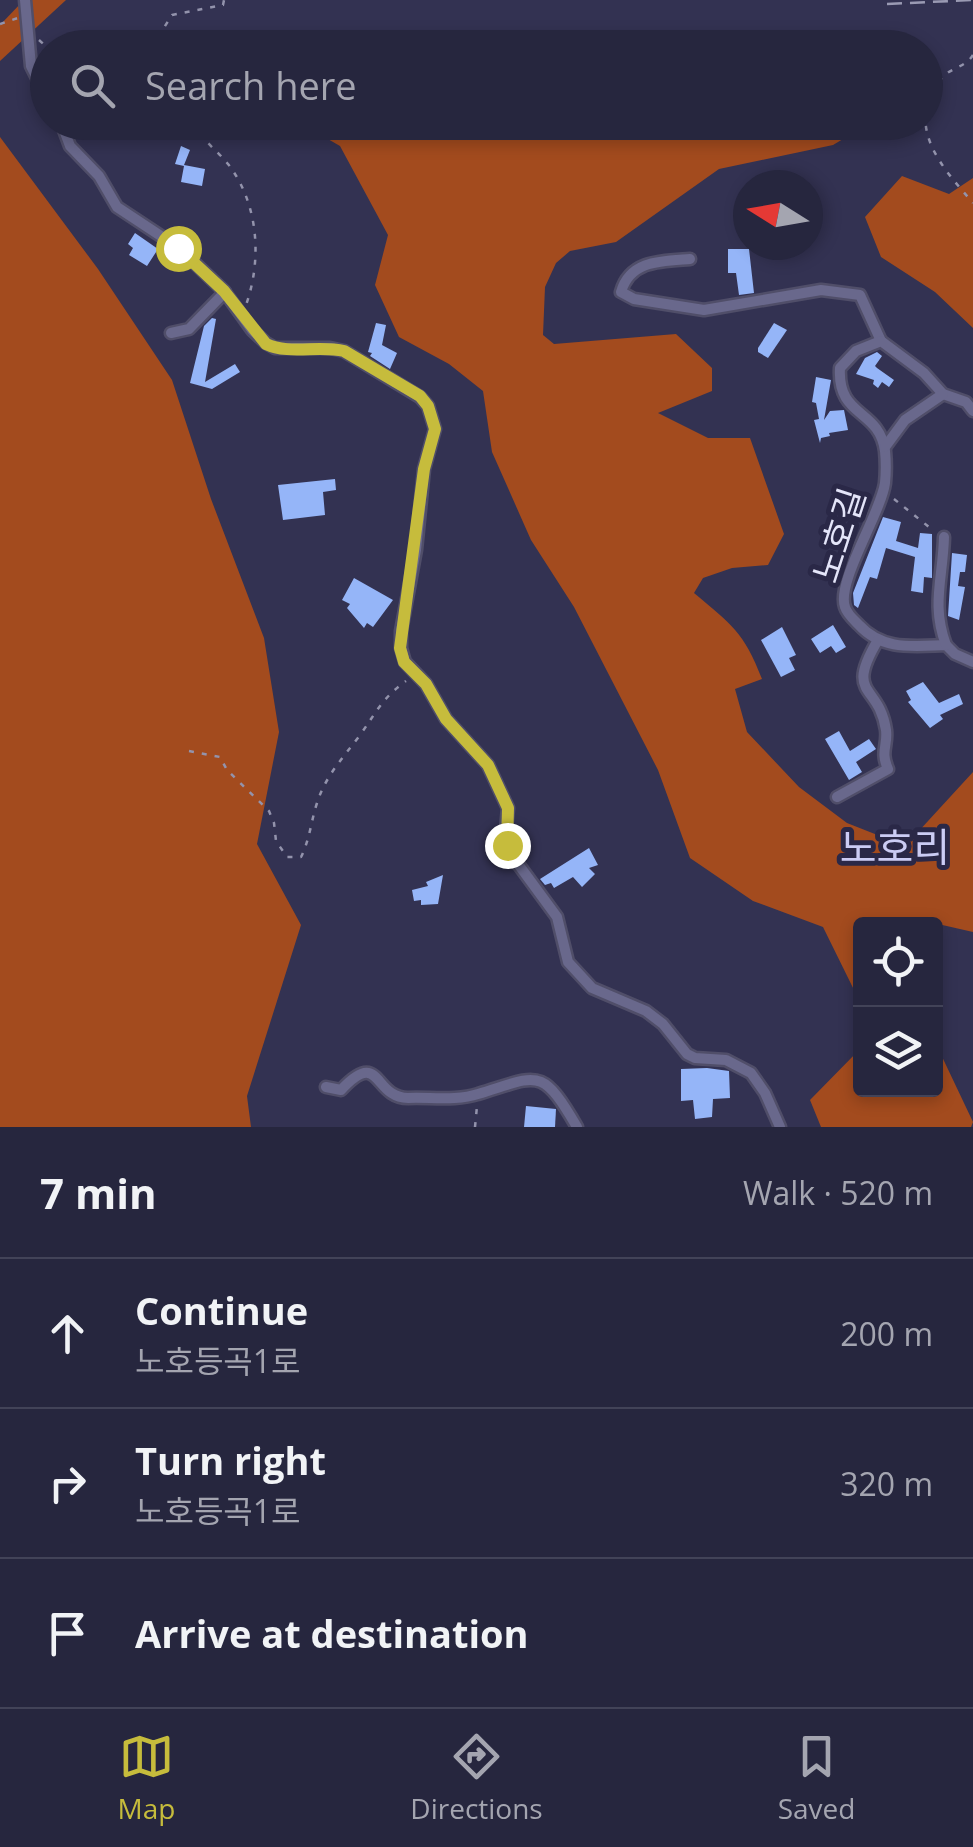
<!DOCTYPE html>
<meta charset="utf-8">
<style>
:root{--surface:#26263e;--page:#2e2e45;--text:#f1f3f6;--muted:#a4a5b0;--line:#424358;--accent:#c6bc3c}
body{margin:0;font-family:"Open Sans","Noto Sans KR",sans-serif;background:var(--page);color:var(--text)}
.controls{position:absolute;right:30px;bottom:30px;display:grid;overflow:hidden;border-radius:10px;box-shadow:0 5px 15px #0003}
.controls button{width:90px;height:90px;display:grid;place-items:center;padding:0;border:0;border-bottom:2px solid var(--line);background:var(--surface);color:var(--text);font:50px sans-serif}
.compass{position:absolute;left:733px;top:170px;width:90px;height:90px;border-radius:50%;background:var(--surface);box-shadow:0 5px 15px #0003;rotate:281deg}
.stop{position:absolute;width:30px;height:30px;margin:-22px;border:8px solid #c6bc3c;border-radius:50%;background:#fff}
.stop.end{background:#c6bc3c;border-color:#fff;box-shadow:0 2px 10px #0008}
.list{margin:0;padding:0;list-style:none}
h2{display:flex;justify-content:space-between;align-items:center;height:130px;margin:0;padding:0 40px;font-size:42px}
h2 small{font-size:32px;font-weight:400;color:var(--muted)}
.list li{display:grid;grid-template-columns:65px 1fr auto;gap:30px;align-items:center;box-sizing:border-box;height:150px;padding:0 40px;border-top:2px solid var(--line)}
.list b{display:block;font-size:38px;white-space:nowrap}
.list p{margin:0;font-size:32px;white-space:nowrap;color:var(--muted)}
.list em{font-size:32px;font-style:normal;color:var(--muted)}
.icon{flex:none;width:55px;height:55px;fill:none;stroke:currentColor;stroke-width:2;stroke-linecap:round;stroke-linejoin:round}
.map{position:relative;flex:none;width:973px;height:1127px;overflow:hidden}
.search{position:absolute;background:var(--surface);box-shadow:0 5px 15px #0003;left:30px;right:30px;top:30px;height:110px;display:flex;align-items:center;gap:25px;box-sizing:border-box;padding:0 35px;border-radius:55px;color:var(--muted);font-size:38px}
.sheet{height:580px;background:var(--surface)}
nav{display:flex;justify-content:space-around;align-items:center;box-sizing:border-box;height:140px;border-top:2px solid var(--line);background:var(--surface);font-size:28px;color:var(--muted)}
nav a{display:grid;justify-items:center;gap:5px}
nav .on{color:var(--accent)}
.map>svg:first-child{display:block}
</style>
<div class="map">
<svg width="973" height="1127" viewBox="0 0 973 1127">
<rect width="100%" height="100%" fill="#333252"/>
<g fill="#a34b1e">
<polygon points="24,0 66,0 0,61 0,25"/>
<path d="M300,123h570l-37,22 -114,24 -103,73 -46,9 -14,12 -11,24 -2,48 11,9 122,-10 36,34v23l-54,22 50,25h42l34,96 -16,31 -36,3 -29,10 -9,15c37,31 50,39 68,86l-27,10 12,43 52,55 48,36 38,15 32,-5 56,-61v160l-57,-13 3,5h-59v166h76v-46l37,78 -2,5h-150l-11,-27 50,-51 -3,-53 -34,-69 -70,-26 -63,-43 -32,-88 -84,-163 -43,-67 -39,-88 -9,-61 -34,-27 -50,-27 -24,-52 13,-50 -48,-89z"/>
<polygon points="0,137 98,269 172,380 211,499 264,638 279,732 257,844 301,925 247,1096 251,1127 0,1127"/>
<polygon points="902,176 949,194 973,178 973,328 935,292 881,257 865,217"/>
</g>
<g fill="#95b5f8">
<polygon points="181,146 190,150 184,165 205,169 202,186 181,182 184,166 175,164"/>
<polygon points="135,233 158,249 147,266 129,255 133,248 128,244"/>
<polygon points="728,249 749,249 754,293 739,295 736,273 728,273"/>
<polygon points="212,318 216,319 205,382 235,364 240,372 212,389 190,383 204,326"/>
<polygon points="376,323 386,325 382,345 397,353 390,369 370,356 372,353 368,352"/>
<polygon points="774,323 787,330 768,358 758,352 758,348"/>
<polygon points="877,352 882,356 875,366 877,368 894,380 889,387 882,382 878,388 873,384 874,380 856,374 865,358"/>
<polygon points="816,377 831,380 824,420 830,411 844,410 848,430 829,433 830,436 821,438 820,443 814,420 819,419 816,403 812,402"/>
<polygon points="335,479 336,490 323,492 325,515 283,520 278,485"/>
<polygon points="883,517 901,522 896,541 918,548 920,533 932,534 932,578 924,577 923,593 911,591 915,557 886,548 877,579 870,577 858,608 854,605 853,593"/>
<polygon points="952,553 967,555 965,572 960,572 958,586 965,587 959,620 948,616"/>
<polygon points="354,578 393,600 373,627 367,623 364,628 347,608 350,604 342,600"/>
<polygon points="833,625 846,647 836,653 831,646 820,653 811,639"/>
<polygon points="782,627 796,655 789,658 795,670 781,677 761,640"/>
<polygon points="923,682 939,703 959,694 963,704 940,715 943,719 930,728 908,702 911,700 906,691"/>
<polygon points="839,731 850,751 869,739 876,749 856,762 862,772 849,780 825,739"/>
<polygon points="589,848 598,865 589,868 595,874 582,887 573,877 554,888 551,883 545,885 540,879"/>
<polygon points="443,875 438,904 421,905 421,900 414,901 412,890 428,886 426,882"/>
<polygon points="707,1068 729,1071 730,1098 713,1099 712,1117 695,1119 693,1100 681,1101 681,1069"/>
<polygon points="526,1106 556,1109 555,1127 524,1127"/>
</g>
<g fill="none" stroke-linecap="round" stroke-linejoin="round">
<g stroke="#504e69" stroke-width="15">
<g id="minor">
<polyline points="25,0 31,66 48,100"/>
<polyline points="61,122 70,146 99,176 117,207 179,248 224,291 252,330 266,343 275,348 330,348 344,351 420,397 428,406 435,429 424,469 416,550 401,631 401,648 405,662 426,684 446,719 488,765 508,808 505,839 510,853 557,917 568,962 592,988 646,1011 663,1024 687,1054 695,1058 726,1060 751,1073 765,1093 780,1127"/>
<path d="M690,259c-28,2 -60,1 -69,33l13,7 70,11 117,-20 39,5 21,46"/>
<polyline points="171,333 189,329 225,292"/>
<path d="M973,411l-7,-9 -23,-8 -19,-21 -43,-32 -25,10 -16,17c-3,50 39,40 45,83 1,10 1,22 0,32 -4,30 -49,99 -40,124 2,7 9,13 14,18 24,26 54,21 87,20l9,9 18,8"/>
<polyline points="885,447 905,420 943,394"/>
<path d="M944,537c-1,41 -13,68 2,108"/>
<path d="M837,797l51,-28c-8,-18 0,-23 -2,-39 -7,-47 -42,-33 -8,-90"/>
<path d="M326,1087l15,3c40,-43 32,8 67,8 22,-1 49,3 70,-4 60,-18 63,-29 99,33"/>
</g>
</g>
<g stroke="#9393ac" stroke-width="2.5" stroke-dasharray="5 8" stroke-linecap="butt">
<polyline points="0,24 18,18"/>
<polyline points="163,31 172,48"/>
<polyline points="39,40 48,48"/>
<polyline points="151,48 172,15 223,5 224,0"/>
<path d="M973,55c-8,13 -22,12 -31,23 -39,47 -1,88 31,125"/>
<path d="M194,122c7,18 23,28 34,42 31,40 34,96 18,141"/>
<polyline points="894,499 934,531"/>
<path d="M189,751l31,6 7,13 42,41 5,12 2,18 11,16h14c9,-18 10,-36 16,-54 9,-28 26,-45 43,-68 16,-22 22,-37 46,-54"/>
<polyline points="475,1127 477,1106"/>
</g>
<use href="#minor" stroke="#69688c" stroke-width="10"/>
<polyline stroke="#9a9ab3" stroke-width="2.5" stroke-dasharray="15 8" stroke-linecap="butt" points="887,4 973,0"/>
</g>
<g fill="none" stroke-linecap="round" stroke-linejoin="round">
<path stroke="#c6bc3c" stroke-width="12" d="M178,248l46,43 42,53c23,11 53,1 78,7l76,45 8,10 7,23 -11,40 -24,179 4,14 22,22 20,35 42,46 20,43 -1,37"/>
</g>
<g text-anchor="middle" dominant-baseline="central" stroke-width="10" stroke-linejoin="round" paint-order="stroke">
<g font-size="35" fill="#e4e5f9" stroke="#2a2847">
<text transform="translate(838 535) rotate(-72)">노호길</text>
</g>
<g font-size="40" fill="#cbccf4" stroke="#2a2847">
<text x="895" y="846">노호리</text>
</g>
</g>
</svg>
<div class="controls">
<button><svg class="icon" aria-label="locate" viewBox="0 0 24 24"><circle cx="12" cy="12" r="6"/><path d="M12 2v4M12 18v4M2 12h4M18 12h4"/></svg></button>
<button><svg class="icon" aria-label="layers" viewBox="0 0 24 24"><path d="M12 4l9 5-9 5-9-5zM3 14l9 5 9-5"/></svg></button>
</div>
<svg class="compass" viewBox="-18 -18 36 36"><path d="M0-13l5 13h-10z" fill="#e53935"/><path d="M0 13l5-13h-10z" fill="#a4a5b0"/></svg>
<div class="stop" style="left:178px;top:248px"></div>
<div class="stop end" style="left:507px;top:845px"></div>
<div class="search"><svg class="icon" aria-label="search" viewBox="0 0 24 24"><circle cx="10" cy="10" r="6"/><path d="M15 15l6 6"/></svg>Search here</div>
</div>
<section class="sheet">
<h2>7 min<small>Walk · 520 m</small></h2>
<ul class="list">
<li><svg class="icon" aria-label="ahead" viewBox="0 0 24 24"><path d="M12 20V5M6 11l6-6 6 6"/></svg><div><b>Continue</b><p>노호등곡1로</p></div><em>200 m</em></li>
<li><svg class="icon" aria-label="right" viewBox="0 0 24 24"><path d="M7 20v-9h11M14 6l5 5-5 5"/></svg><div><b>Turn right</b><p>노호등곡1로</p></div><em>320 m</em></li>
<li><svg class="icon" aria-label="arrive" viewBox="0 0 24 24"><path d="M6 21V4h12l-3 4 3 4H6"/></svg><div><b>Arrive at destination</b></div></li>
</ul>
</section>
<nav>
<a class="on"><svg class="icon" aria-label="map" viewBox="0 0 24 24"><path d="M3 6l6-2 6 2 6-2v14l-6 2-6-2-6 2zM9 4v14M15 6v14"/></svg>Map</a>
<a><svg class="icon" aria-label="directions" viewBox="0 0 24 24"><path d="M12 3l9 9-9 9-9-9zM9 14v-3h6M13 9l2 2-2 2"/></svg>Directions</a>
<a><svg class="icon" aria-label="saved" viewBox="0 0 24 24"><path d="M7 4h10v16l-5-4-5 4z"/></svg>Saved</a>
</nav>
